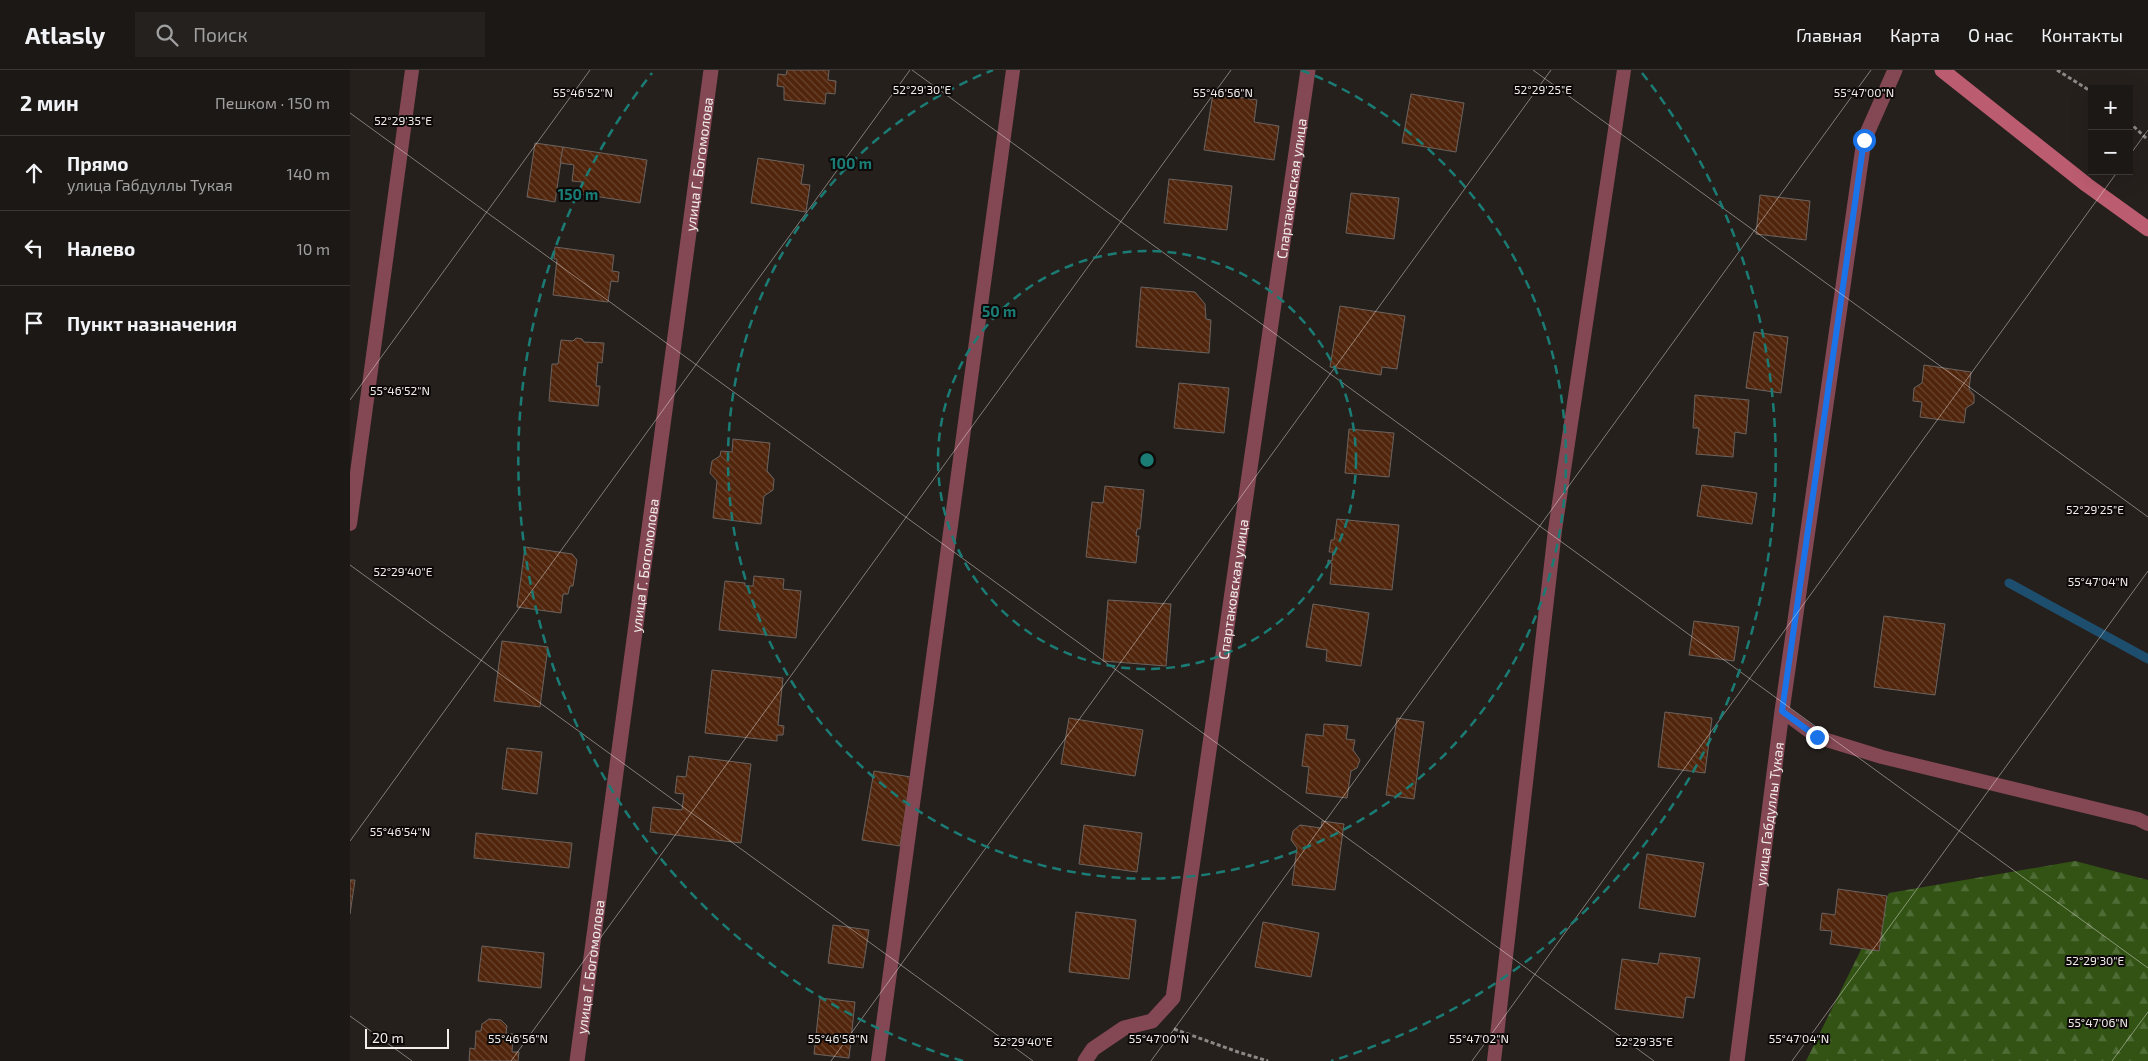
<!DOCTYPE html>
<html lang="ru">
<meta charset="utf-8">
<style>
:root{--surface:#1c1816;--page:#25211f;--text:#f1f3f6;--muted:#a0a0a1;--line:#3a3735}
body{margin:0;font-family:"Exo 2",sans-serif;background:var(--page);color:var(--text)}
.controls{position:absolute;right:15px;top:15px;display:grid;overflow:hidden;border-radius:0px;box-shadow:0 5px 20px #0002}
.controls button{width:45px;height:45px;display:grid;place-items:center;padding:0;border:0;border-bottom:1px solid var(--line);background:var(--surface);color:var(--text);font:25px sans-serif}
.scale{position:absolute;left:15px;bottom:12px;width:84px;box-sizing:border-box;padding-left:5px;border:2px solid #f3eeec;border-top:0;font-size:14px;line-height:18px;white-space:nowrap;color:#f3eeec;-webkit-text-stroke:4px #0d0a09;paint-order:stroke}
.stop{position:absolute;width:15px;height:15px;margin:-11px;border:4px solid #1a73e8;border-radius:50%;background:#fff}
.stop.end{background:#1a73e8;border-color:#fff;box-shadow:0 1px 5px #0008}
.list{margin:0;padding:0;list-style:none}
h2{display:flex;justify-content:space-between;align-items:center;height:65px;margin:0;padding:0 20px;font-size:21px}
h2 small{font-size:16px;font-weight:400;color:var(--muted)}
.list li{display:grid;grid-template-columns:32px 1fr auto;gap:15px;align-items:center;box-sizing:border-box;height:75px;padding:0 20px;border-top:1px solid var(--line)}
.list b{display:block;font-size:19px;white-space:nowrap}
.list p{margin:0;font-size:16px;white-space:nowrap;color:var(--muted)}
.list em{font-size:16px;font-style:normal;color:var(--muted)}
.icon{flex:none;width:28px;height:28px;fill:none;stroke:currentColor;stroke-width:2;stroke-linecap:round;stroke-linejoin:round}
.map{position:relative;flex:none;width:1798px;height:991px;overflow:hidden}
header{display:flex;align-items:center;gap:30px;box-sizing:border-box;height:70px;padding:0 25px;background:var(--surface);border-bottom:1px solid var(--line)}
header strong{font-size:24px}
nav{display:flex;gap:28px;margin-inline-start:auto;font-size:18px}
.search{width:350px;height:45px;background:var(--page);display:flex;align-items:center;gap:12px;box-sizing:border-box;padding:0 18px;border-radius:0px;color:var(--muted);font-size:19px}
main{display:flex}
aside{flex:1;background:var(--surface)}
.map>svg:first-child{display:block}
</style>
<header>
<strong>Atlasly</strong>
<div class="search"><svg class="icon" aria-label="search" viewBox="0 0 24 24"><circle cx="10" cy="10" r="6"/><path d="M15 15l6 6"/></svg>Поиск</div>
<nav><a>Главная</a><a>Карта</a><a>О нас</a><a>Контакты</a></nav>
</header>
<main>
<aside>
<h2>2 мин<small>Пешком · 150 m</small></h2>
<ul class="list">
<li><svg class="icon" aria-label="ahead" viewBox="0 0 24 24"><path d="M12 20V5M6 11l6-6 6 6"/></svg><div><b>Прямо</b><p>улица Габдуллы Тукая</p></div><em>140 m</em></li>
<li><svg class="icon" aria-label="left" viewBox="0 0 24 24"><path d="M17 20v-9H6M10 6l-5 5 5 5"/></svg><div><b>Налево</b></div><em>10 m</em></li>
<li><svg class="icon" aria-label="arrive" viewBox="0 0 24 24"><path d="M6 21V4h12l-3 4 3 4H6"/></svg><div><b>Пункт назначения</b></div></li>
</ul>
</aside>
<div class="map">
<svg width="1798" height="991" viewBox="0 0 1798 991">
<defs>
<pattern id="forest-firs" width="22" height="20" patternUnits="userSpaceOnUse" patternTransform="scale(1.25)"><rect width="22" height="20" fill="#325314"/><path d="M5 1l3.5 6h-7zM16 11l3.5 6h-7z" fill="#506c36"/></pattern>
<pattern id="building-back-hatch" width="6" height="6" patternUnits="userSpaceOnUse" patternTransform="scale(1.25)"><rect width="6" height="6" fill="#50250c"/><path d="M-1 5l2 2M0 0l6 6M5-1l2 2" fill="none" stroke="#6a4530"/></pattern>
</defs>
<rect width="100%" height="100%" fill="#26201d"/>
<polygon fill="url(#forest-firs)" points="1725,791 1798,810 1798,991 1456,991 1539,823"/>
<g fill="none" stroke-linecap="round" stroke-linejoin="round">
<polyline stroke="#1e4e6d" stroke-width="9" points="1659,513 1798,589"/>
</g>
<g fill="url(#building-back-hatch)" stroke="#6a635f">
<polygon points="437,0 479,0 478,10 486,11 485,24 476,23 475,34 434,30 434,17 427,16 428,4 436,5"/>
<polygon points="863,23 907,30 904,52 929,56 924,90 854,80"/>
<polygon points="1061,24 1114,33 1106,82 1052,73"/>
<polygon points="185,73 213,77 205,132 177,127"/>
<polygon points="213,77 297,90 290,133 230,124 232,112 222,111 224,95 210,93"/>
<polygon points="408,88 454,95 451,114 460,115 456,142 401,133"/>
<polygon points="819,109 882,116 877,160 814,153"/>
<polygon points="1001,123 1049,128 1044,169 996,163"/>
<polygon points="1410,125 1460,131 1456,170 1406,164"/>
<polygon points="205,177 264,185 262,201 269,202 268,212 261,211 258,232 203,225 207,189 204,189"/>
<polygon points="791,217 845,222 855,234 856,249 861,250 859,283 786,277"/>
<polygon points="990,236 1055,246 1047,299 1032,297 1031,305 980,297"/>
<polygon points="1404,262 1438,267 1431,323 1396,318"/>
<polygon points="226,268 232,269 234,272 254,273 252,293 248,292 246,316 250,316 248,336 199,331 202,294 208,294 211,270 223,271"/>
<polygon points="1574,295 1621,302 1619,319 1624,325 1624,333 1616,338 1614,353 1570,347 1572,332 1563,331 1564,318 1572,313"/>
<polygon points="829,313 879,318 874,363 824,358"/>
<polygon points="1345,325 1399,330 1396,364 1385,362 1383,387 1346,384 1349,358 1343,358"/>
<polygon points="999,359 1044,363 1039,407 995,403"/>
<polygon points="383,369 420,373 417,401 424,409 423,420 414,426 411,454 363,448 367,411 360,403 362,391 370,386 371,381 382,382"/>
<polygon points="1352,415 1407,423 1402,454 1347,446"/>
<polygon points="755,416 794,420 790,459 787,459 786,466 789,466 786,493 736,487 742,432 753,433"/>
<polygon points="987,449 1049,455 1042,520 980,514 982,493 978,493 978,490 982,491 983,482 979,482 981,470 984,470"/>
<polygon points="175,477 222,484 227,490 223,516 220,516 218,524 213,524 211,543 167,537"/>
<polygon points="404,506 434,509 433,519 451,521 446,568 369,560 375,511 395,513 395,516 403,516"/>
<polygon points="758,530 821,534 816,596 753,591"/>
<polygon points="963,534 1019,543 1011,596 976,591 977,580 956,577"/>
<polygon points="1534,546 1595,554 1585,625 1524,617"/>
<polygon points="1344,551 1389,557 1384,591 1339,585"/>
<polygon points="152,571 198,577 190,637 144,631"/>
<polygon points="362,600 433,608 428,655 434,656 433,665 427,665 427,671 355,663"/>
<polygon points="1315,642 1362,648 1355,703 1308,697"/>
<polygon points="719,648 793,660 785,706 711,694"/>
<polygon points="1047,648 1074,652 1064,729 1036,725"/>
<polygon points="974,654 998,656 996,669 1005,670 1003,680 1010,690 1007,698 1001,701 997,728 956,723 959,697 952,696 956,664 973,666"/>
<polygon points="157,678 192,682 187,724 152,719"/>
<polygon points="339,686 401,694 391,773 300,762 303,737 332,740 334,724 325,723 327,706 336,707"/>
<polygon points="524,701 561,707 550,776 512,770"/>
<polygon points="972,751 994,754 985,820 942,815 947,778 941,770 943,761 950,755 971,758"/>
<polygon points="734,755 792,763 787,802 729,794"/>
<polygon points="126,763 222,773 219,798 124,788"/>
<polygon points="1297,784 1354,793 1345,847 1289,838"/>
<polygon points="0,810 5,810 0,844"/>
<polygon points="1488,819 1537,826 1529,881 1480,874 1482,861 1470,860 1472,843 1485,845"/>
<polygon points="726,842 786,850 779,909 719,902"/>
<polygon points="913,852 969,863 961,907 905,897"/>
<polygon points="483,855 519,860 513,898 478,893"/>
<polygon points="132,876 194,883 191,918 128,911"/>
<polygon points="1310,883 1350,888 1344,928 1336,927 1333,948 1265,939 1272,889 1308,894"/>
<polygon points="470,928 505,932 499,988 464,984"/>
<polygon points="139,949 151,950 157,956 156,963 163,964 162,982 169,982 168,991 119,991 120,978 125,979 126,961 131,961 132,954"/>
</g>
<g fill="none" stroke-linecap="round" stroke-linejoin="round">
<g stroke="#8d8885" stroke-width="3" stroke-dasharray="4 2.5" stroke-linecap="butt">
<polyline points="1707,0 1742,22"/>
<polyline points="1779,52 1798,70"/>
<polyline points="824,959 888,982 918,991"/>
</g>
<g stroke="#844854" stroke-width="14">
<polyline points="0,454 62,0"/>
<polyline points="1432,641 1467,667 1532,687 1788,749 1798,754"/>
<polyline points="528,991 663,0"/>
<polyline points="1144,991 1205,460 1274,0"/>
</g>
<g stroke="#844854" stroke-width="15">
<path id="s1" d="M227,991l134,-991"/>
<path id="s2" d="M735,991l8,-12 31,-21 28,-7 21,-23 135,-928"/>
<path id="s3" d="M1387,991l45,-350 82,-571 31,-70"/>
</g>
<polyline stroke="#bc5c70" stroke-width="15" points="1592,0 1737,115 1798,159"/>
</g>
<g fill="none" stroke-linecap="round" stroke-linejoin="round">
<polyline stroke="#1a73e8" stroke-width="6" points="1467,667 1432,641 1514,70"/>
</g>
<path fill="none" stroke="#f3eeec" stroke-width="1" stroke-opacity="0.45" d="M562,0l1236,898M1183,0l615,447M0,43l1304,948M1779,86l19,-26M0,330l240,-330M0,495l683,496M0,771l560,-771M0,946l62,45M161,991l720,-991M481,991l720,-991M801,991l720,-991M1122,991l646,-890M1442,991l356,-490M1762,991l36,-49"/>
<g fill="none" stroke="#1a7c74" stroke-width="2.5" stroke-dasharray="9 6">
<circle cx="797" cy="390" r="209"/>
<path d="M951 0A419 419 0 1 1 643 0"/>
<path d="M613 991A628 628 0 0 1 302 3M1292 3A628 628 0 0 1 981 991"/>
</g>
<g text-anchor="middle" dominant-baseline="central" stroke-width="4" stroke-linejoin="round" paint-order="stroke">
<g font-size="14" fill="#f3eeec" stroke="#0d0a09">
<text stroke="none"><textPath href="#s1" startOffset="905">улица Г. Богомолова</textPath></text>
<text stroke="none"><textPath href="#s2" startOffset="930">Спартаковская улица</textPath></text>
<text stroke="none"><textPath href="#s1" startOffset="500">улица Г. Богомолова</textPath></text>
<text stroke="none"><textPath href="#s2" startOffset="525">Спартаковская улица</textPath></text>
<text stroke="none"><textPath href="#s3" startOffset="249">улица Габдуллы Тукая</textPath></text>
<text stroke="none"><textPath href="#s1" startOffset="95">улица Г. Богомолова</textPath></text>
</g>
</g>
<g font-size="12" text-anchor="middle" fill="#f3eeec" stroke="#0d0a09" stroke-width="4" stroke-linejoin="round" paint-order="stroke">
<text x="572" y="24">52°29'30"E</text>
<text x="1193" y="24">52°29'25"E</text>
<text x="873" y="27">55°46'56"N</text>
<text x="233" y="27">55°46'52"N</text>
<text x="1514" y="27">55°47'00"N</text>
<text x="53" y="55">52°29'35"E</text>
<text x="50" y="325">55°46'52"N</text>
<text x="1745" y="444">52°29'25"E</text>
<text x="53" y="506">52°29'40"E</text>
<text x="1748" y="516">55°47'04"N</text>
<text x="50" y="766">55°46'54"N</text>
<text x="1745" y="895">52°29'30"E</text>
<text x="1748" y="957">55°47'06"N</text>
<text x="168" y="973">55°46'56"N</text>
<text x="488" y="973">55°46'58"N</text>
<text x="809" y="973">55°47'00"N</text>
<text x="1129" y="973">55°47'02"N</text>
<text x="1449" y="973">55°47'04"N</text>
<text x="673" y="976">52°29'40"E</text>
<text x="1294" y="976">52°29'35"E</text>
</g>
<circle cx="797" cy="390" r="8" fill="#1a7c74" stroke="#0d0a09" stroke-width="2.5"/>
<g font-size="15" text-anchor="middle" font-weight="bold" fill="#1a7c74" stroke="#0d0a09" stroke-width="4" stroke-linejoin="round" paint-order="stroke">
<text x="501" y="99">100 m</text>
<text x="228" y="130">150 m</text>
<text x="649" y="247">50 m</text>
</g>
</svg>
<div class="controls">
<button>+</button>
<button>−</button>
</div>
<div class="scale">20 m</div>
<div class="stop" style="left:1514px;top:70px"></div>
<div class="stop end" style="left:1467px;top:667px"></div>
</div>
</main>
